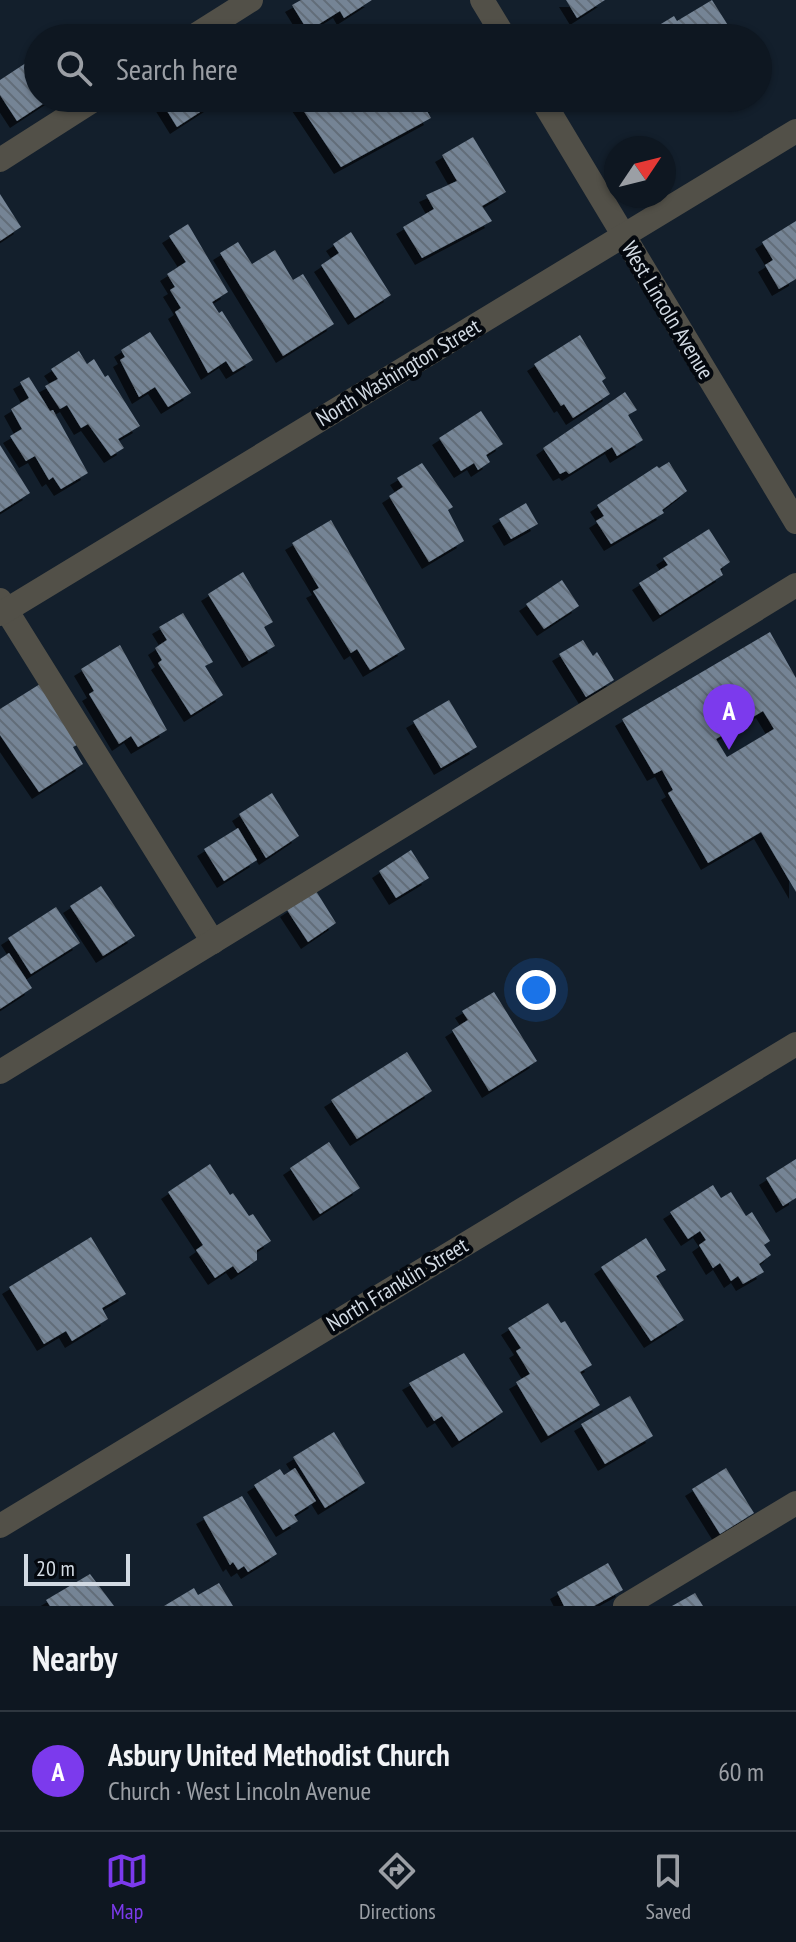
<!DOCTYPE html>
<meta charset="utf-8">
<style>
:root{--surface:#0e1721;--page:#1c242e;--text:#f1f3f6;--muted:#9b9fa5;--line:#2e363f;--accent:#7c3aed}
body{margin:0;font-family:"PT Sans Narrow",sans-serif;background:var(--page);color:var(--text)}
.compass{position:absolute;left:604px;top:136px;width:72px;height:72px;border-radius:50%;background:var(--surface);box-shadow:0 2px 6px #0004;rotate:55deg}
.scale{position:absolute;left:24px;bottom:20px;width:106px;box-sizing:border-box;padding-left:8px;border:4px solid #d2dae3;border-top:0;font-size:22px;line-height:28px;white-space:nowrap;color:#d2dae3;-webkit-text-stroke:6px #04080e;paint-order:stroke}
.you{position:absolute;left:536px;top:990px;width:28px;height:28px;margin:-20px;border:6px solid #fff;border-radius:50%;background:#1a73e8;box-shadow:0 0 0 12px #1a73e833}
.badge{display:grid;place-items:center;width:52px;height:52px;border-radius:50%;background:var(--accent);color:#fff;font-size:26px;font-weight:700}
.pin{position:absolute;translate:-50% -66px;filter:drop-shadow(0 2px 4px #0008)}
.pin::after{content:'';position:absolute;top:42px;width:28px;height:24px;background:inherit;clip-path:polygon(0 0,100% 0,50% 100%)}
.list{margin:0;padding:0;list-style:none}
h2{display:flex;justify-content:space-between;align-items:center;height:104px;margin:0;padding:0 32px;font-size:34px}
h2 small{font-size:26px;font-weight:400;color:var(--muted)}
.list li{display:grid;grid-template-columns:52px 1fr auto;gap:24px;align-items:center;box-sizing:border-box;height:120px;padding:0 32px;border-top:2px solid var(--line)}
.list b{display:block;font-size:30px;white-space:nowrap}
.list p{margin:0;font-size:26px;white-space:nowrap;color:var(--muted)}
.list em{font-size:26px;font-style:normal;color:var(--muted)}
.icon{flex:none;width:44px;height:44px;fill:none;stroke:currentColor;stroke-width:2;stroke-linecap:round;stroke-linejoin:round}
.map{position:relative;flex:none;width:796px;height:1606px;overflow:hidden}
.search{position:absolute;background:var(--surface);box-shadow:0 2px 6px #0004;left:24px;right:24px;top:24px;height:88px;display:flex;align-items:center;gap:20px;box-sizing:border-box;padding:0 28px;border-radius:44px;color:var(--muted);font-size:30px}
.sheet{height:224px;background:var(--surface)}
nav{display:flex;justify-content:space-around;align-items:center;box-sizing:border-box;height:112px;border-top:2px solid var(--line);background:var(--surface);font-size:22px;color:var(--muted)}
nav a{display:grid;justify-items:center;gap:4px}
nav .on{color:var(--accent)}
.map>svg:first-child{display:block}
</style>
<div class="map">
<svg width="796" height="1606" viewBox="0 0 796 1606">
<defs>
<pattern id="building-back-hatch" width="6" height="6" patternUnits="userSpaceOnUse" patternTransform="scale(2)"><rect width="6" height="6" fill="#758495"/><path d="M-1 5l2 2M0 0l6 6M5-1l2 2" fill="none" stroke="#626d79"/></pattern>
<filter id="shadow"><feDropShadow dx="-7" dy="7" stdDeviation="0" flood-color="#0009"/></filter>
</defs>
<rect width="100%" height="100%" fill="#131f2c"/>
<g fill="url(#building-back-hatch)" fill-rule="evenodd" filter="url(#shadow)">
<polygon points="301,0 372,0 344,18 340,11 308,31 292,5"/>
<polygon points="566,0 605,0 577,18"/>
<polygon points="712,0 736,38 638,38 674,16 677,21"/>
<polygon points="35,57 38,98 52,98 17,121 0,95 0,80"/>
<polygon points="159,98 207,98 211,105 177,127"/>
<polygon points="295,98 348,98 355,111 360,107 358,103 367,98 450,98 427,111 431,118 341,167"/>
<polygon points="473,137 506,192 482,206 492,221 422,258 403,227 434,209 426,195 457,181 442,155"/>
<polygon points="0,194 21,227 0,241"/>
<polygon points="796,221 796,279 779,289 765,265 773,260 762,242"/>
<polygon points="188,224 228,292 212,302 219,313 222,311 253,360 233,372 226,361 208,373 175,312 181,308 170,290 175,287 167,274 186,262 169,236"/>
<polygon points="351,232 391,295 355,318 321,265 339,253 333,244"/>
<polygon points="238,242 252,264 275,250 293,280 303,274 334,324 283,356 220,253"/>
<polygon points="150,332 191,393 168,407 155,387 139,397 120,360 125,357 121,350"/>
<polygon points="580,335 606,378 602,381 610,394 573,418 564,404 561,406 534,364"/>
<polygon points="79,351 87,364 94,359 105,377 108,375 140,426 118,439 124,448 111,456 88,424 81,428 67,405 60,409 45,386 58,379 51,369"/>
<polygon points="29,377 50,411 53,410 88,473 61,489 53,477 49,480 35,456 26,461 10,436 22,429 11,409 29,398 20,382"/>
<polygon points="625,392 637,410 628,415 643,440 617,456 612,447 569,474 566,471 560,474 543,448"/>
<polygon points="481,411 503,444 486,455 490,462 478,470 474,463 461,471 439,438"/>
<polygon points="0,445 30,493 0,512"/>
<polygon points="669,462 687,491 662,510 664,513 611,544 596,521 604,516 597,505 657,466 659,468"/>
<polygon points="422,463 453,507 448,510 464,541 429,562 389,496 403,487 397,478"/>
<polygon points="526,503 538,524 511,539 499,519"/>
<polygon points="331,520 405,649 370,670 357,649 351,653 313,591 319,588 292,543"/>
<polygon points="709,529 730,562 720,569 723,575 660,615 639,583 668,565 663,558"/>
<polygon points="243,572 273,622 264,627 275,646 249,661 208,594"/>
<polygon points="562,580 579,606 544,629 526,604"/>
<polygon points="183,613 213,662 205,666 223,695 191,715 158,663 162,660 155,648 167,640 159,627"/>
<path d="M770,632l26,46v214l-35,-60 -53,31 -40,-70 5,-3 -11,-20 -8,4 -32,-55zM763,711l11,18 -47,28 -11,-18z"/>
<polygon points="583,640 593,656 597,652 614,680 586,697 559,654"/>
<polygon points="120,645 167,730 138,747 131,736 119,744 89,694 94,691 81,669"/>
<polygon points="40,684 77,745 73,747 83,764 39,792 0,735 0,709"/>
<polygon points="449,700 477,747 441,768 413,721"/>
<polygon points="272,793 299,836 266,858 239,814"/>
<polygon points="238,828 257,860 224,881 204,849"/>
<polygon points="411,850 429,878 396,898 379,871"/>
<polygon points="101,886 135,936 103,956 70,906"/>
<polygon points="316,891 336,923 308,942 287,910"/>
<polygon points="56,907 80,943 31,974 8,938"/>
<polygon points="9,953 32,988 0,1009 0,959"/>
<polygon points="494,992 537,1061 489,1091 452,1030 468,1020 462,1011"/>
<polygon points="407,1052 432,1091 357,1139 331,1100"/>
<polygon points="329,1142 360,1188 320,1214 290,1168"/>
<polygon points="796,1159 796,1198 783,1206 766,1178"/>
<polygon points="210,1164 230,1195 233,1193 249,1216 253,1214 271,1241 257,1250 257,1260 238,1273 233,1266 215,1278 196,1250 203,1245 168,1192"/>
<polygon points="713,1185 721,1198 731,1192 746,1216 752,1212 770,1241 764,1245 771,1255 759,1264 764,1272 743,1284 738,1276 731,1281 720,1263 713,1268 699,1245 706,1240 700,1231 688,1239 670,1212"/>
<polygon points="91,1237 126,1294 102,1308 108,1319 72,1341 66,1331 44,1344 9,1287"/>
<polygon points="646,1238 666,1270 656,1276 684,1320 651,1341 601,1267"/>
<polygon points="548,1303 561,1323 565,1321 592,1365 580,1372 600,1405 548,1436 516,1382 530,1374 516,1351 521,1348 508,1328"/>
<polygon points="464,1353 503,1412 459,1441 442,1416 434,1421 409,1383"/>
<polygon points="630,1396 653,1436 605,1464 581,1424"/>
<polygon points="334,1432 365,1483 325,1508 293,1457"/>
<polygon points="295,1468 316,1501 294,1515 298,1521 283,1530 254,1485 280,1469 284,1475"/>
<polygon points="726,1468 754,1513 720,1534 692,1489"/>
<polygon points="242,1496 277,1554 248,1572 244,1566 238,1570 233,1562 230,1565 203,1517"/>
<polygon points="608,1563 623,1590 594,1606 564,1606 557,1592"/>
<polygon points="90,1574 114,1606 50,1606 46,1600"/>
<polygon points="219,1583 233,1606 164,1606 194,1588 198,1595"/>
<polygon points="695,1593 703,1606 672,1606"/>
</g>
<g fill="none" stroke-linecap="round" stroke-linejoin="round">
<g stroke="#525048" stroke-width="24">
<polyline points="482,0 505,38"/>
<polyline points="191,38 251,0"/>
<polyline points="541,98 796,522"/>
<polyline points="0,160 97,98"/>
<polyline points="0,600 213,942"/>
<polyline points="0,614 796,131"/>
<polyline points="0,1072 796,585"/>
<polyline points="0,1526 796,1044"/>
<polyline points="625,1606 796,1503"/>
</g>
</g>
<g text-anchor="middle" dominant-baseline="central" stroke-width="8" stroke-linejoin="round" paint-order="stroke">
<g font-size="22" fill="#d2dae3" stroke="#04080e">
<text transform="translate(668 310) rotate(59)">West Lincoln Avenue</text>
<text transform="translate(398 372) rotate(-31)">North Washington Street</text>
<text transform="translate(397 1284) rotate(-31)">North Franklin Street</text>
</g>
</g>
</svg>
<svg class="compass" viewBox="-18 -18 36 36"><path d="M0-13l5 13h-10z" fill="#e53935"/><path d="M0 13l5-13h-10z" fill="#9b9fa5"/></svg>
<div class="scale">20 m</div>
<div class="you"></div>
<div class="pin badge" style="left:729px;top:750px">A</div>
<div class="search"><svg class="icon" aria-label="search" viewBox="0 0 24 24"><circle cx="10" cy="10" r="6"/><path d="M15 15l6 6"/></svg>Search here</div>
</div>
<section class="sheet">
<h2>Nearby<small></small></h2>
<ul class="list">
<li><span class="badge">A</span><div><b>Asbury United Methodist Church</b><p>Church · West Lincoln Avenue</p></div><em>60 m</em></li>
</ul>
</section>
<nav>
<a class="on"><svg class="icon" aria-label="map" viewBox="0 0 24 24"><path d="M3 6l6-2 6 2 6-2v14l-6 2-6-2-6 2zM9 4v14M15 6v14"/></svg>Map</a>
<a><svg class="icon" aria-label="directions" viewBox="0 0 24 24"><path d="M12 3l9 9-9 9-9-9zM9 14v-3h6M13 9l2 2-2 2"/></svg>Directions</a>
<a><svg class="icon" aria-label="saved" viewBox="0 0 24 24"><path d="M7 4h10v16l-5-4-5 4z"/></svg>Saved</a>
</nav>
